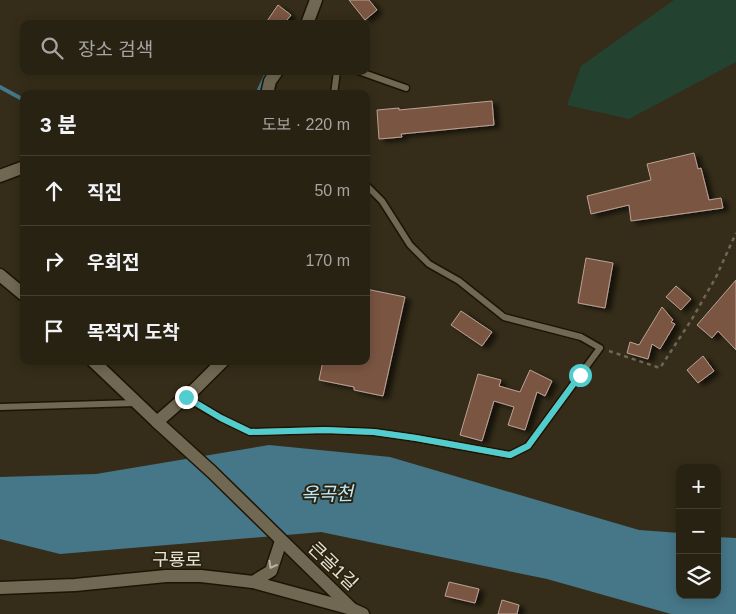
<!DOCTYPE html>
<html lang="ko">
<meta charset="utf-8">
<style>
:root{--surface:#282213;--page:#302a1c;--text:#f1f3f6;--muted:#a5a4a0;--line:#443f33}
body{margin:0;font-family:Arial,"Noto Sans KR",sans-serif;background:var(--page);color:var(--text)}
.controls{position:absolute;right:15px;bottom:15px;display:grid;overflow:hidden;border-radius:10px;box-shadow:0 2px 12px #0003}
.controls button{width:45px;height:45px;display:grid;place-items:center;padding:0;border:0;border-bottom:1px solid var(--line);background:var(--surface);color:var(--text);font:25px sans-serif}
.stop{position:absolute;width:15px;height:15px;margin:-11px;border:4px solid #52cdcf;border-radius:50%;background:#fff}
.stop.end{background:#52cdcf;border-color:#fff;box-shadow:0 1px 5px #0008}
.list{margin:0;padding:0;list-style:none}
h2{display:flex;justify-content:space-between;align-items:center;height:65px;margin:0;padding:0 20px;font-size:21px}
h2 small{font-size:16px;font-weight:400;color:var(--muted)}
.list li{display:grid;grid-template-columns:32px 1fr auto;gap:15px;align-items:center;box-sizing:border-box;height:70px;padding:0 20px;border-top:1px solid var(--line)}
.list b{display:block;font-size:19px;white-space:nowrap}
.list em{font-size:16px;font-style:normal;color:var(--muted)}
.icon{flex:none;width:28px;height:28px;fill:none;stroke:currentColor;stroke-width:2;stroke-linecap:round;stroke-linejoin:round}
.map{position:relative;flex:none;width:736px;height:614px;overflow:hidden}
.search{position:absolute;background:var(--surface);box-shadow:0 2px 12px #0003;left:20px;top:20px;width:350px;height:55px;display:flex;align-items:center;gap:12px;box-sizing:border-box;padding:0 18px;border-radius:10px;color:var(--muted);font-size:19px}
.panel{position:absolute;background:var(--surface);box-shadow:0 2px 12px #0003;left:20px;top:90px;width:350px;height:275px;border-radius:10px}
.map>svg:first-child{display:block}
</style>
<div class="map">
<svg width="736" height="614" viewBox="0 0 736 614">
<defs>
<filter id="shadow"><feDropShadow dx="5.5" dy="3" stdDeviation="2.5" flood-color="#0009"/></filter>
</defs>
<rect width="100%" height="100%" fill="#352d19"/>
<polygon fill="#234330" points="674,0 736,0 736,62 629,119 567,105 581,66"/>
<polygon fill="#467788" points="269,445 390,457 639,530 680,533 680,595 717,595 717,537 736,538 736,614 671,614 547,579 321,532 60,554 0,539 0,477 96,474"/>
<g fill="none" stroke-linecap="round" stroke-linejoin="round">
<g stroke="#467788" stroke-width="4">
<polyline points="0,87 24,100"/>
<polyline points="257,94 267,73"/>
</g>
</g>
<g fill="#7a5442" stroke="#bca296" filter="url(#shadow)">
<polygon points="349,0 369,0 377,10 365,20"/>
<polygon points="278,5 291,15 284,24 265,24"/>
<polygon points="492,101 494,125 401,134 402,137 379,139 377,110 399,108 399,110"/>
<polygon points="694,153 698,169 701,168 709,200 721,198 723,208 631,221 629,205 591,214 587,196 651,180 647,164"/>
<polygon points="586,258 613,263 605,308 578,303"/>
<polygon points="736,280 736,350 718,331 712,338 697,325"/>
<polygon points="676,286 691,299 681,310 666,297"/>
<polygon points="366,289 405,297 383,396 354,390 354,387 319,380 323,361 366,361"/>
<polygon points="662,307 673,320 671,322 675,324 660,349 652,344 648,359 627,353 630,342 639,345"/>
<polygon points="461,311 492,332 482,346 451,325"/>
<polygon points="703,356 714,371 698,383 687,370"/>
<polygon points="530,370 552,381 545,396 537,392 525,430 508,425 514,407 494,401 482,441 460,435 478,374 501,380 499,386 520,392"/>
<polygon points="449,582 479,589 475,603 445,596"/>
<polygon points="502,600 519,605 517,614 498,614"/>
</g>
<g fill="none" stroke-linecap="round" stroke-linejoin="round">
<g stroke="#1d1503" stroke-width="9">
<g id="service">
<polyline points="358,71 406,88"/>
<polyline points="334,94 337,71"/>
<polyline points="185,397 221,418 250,432 325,430 374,432 416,438 510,455 528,446 600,348 581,337 504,317 459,281 429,264 410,245 382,201 366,185"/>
<polyline points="0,407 136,403"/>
</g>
</g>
<g stroke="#1d1503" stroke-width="15">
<g id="minor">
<polyline points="307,24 316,0"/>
<polyline points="267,94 270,81 277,71"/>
<polyline points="0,176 24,167"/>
<polyline points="157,422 196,388 223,361"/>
</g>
</g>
<g stroke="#1d1503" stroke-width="15">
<g id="tertiary">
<polyline points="253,582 271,571 281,541"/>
<polyline points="0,588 75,585 166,576 201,576 253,582 352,609"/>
</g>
</g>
<g stroke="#1d1503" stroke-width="15">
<g id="secondary">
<polyline points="0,275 24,295"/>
<polyline points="93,361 157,422 212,472 352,609 363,614"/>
</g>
</g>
<polyline stroke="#6e6756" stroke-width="2.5" stroke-dasharray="4 4" stroke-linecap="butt" points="609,351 660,368 692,319 716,277 736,233"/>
<use href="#service" stroke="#706852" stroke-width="6"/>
<use href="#minor" stroke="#706852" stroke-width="12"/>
<use href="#tertiary" stroke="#706852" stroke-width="12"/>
<use href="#secondary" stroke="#706852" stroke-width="12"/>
</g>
<defs><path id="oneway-chevron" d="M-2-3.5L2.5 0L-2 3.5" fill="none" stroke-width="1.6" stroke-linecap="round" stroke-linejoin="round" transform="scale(1.25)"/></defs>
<use stroke="#b8b2a2" href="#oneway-chevron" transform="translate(272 565) rotate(119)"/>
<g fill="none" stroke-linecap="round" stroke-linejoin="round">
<polyline stroke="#52cdcf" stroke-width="6" points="186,397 221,418 250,432 325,430 374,432 416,438 510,455 528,446 580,375"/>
</g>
<g text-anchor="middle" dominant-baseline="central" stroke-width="4" stroke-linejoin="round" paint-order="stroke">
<g font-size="18" fill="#e8e4d7" stroke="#2b2410">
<text x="177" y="560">구룡로</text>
<text transform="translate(333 566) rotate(44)">큰골1길</text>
</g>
<g font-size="19" font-style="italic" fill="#bbe9fb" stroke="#2b2410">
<text transform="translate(327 494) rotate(-1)">옥곡천</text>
</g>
</g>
</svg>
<div class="controls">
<button>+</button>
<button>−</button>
<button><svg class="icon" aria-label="layers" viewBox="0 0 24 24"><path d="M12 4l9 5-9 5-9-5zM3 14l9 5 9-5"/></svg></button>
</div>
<div class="stop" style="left:580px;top:375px"></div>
<div class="stop end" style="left:186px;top:397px"></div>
<div class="search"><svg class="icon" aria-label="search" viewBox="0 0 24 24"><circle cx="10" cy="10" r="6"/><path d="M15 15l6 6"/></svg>장소 검색</div>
<section class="panel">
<h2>3 분<small>도보 · 220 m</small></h2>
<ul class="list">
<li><svg class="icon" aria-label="ahead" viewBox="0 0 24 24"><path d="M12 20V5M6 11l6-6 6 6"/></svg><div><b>직진</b></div><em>50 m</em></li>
<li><svg class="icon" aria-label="right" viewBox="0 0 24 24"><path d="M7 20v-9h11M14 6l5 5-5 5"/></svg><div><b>우회전</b></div><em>170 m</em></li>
<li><svg class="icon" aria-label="arrive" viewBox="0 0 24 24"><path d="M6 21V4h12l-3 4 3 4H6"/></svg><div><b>목적지 도착</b></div></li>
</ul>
</section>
</div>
